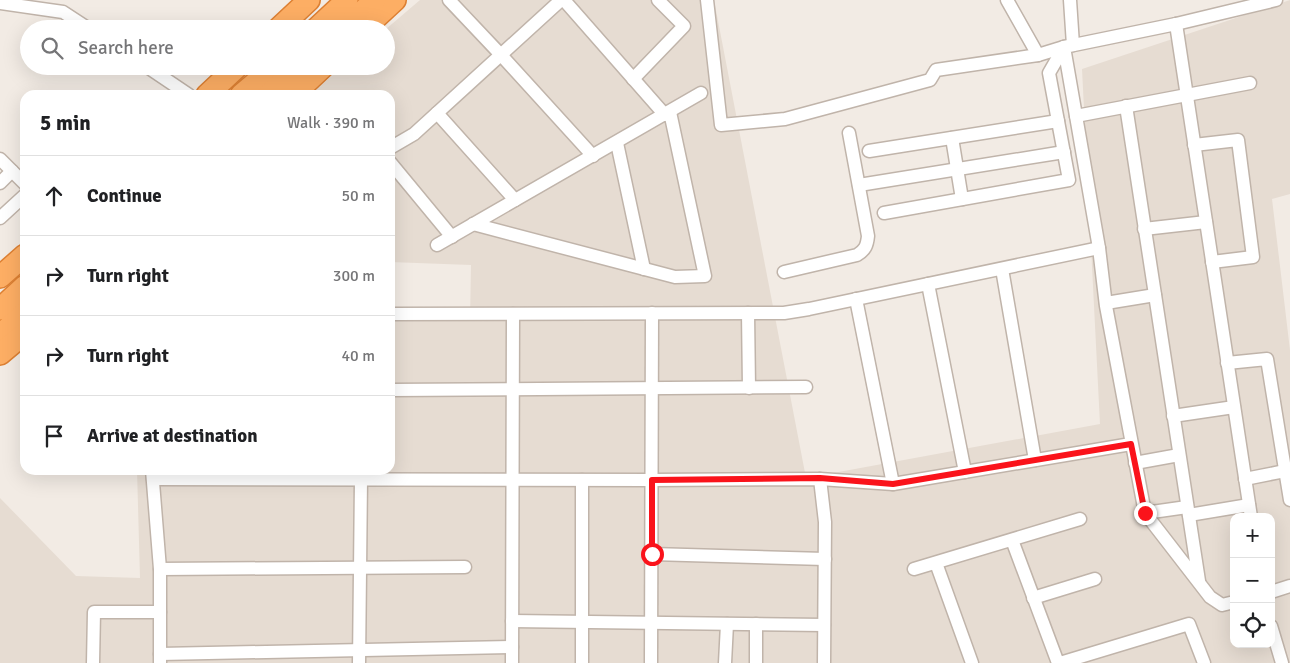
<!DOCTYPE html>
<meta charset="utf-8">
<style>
:root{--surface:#fff;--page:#f2f2f2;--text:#202124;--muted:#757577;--line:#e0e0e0}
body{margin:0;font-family:Signika,sans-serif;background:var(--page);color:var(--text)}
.controls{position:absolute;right:15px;bottom:15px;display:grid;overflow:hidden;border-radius:10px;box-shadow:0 5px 20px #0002}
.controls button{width:45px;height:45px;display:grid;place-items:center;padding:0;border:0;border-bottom:1px solid var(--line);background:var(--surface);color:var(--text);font:25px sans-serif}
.stop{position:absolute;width:15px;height:15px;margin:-11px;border:4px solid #fa131b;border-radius:50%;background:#fff}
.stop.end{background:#fa131b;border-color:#fff;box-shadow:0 1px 5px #0008}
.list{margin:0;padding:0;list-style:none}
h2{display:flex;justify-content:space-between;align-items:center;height:65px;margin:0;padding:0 20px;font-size:21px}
h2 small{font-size:16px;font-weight:400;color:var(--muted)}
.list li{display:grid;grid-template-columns:32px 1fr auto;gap:15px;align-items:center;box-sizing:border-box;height:80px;padding:0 20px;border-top:1px solid var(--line)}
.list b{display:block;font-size:19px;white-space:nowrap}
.list em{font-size:16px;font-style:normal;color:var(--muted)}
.icon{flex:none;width:28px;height:28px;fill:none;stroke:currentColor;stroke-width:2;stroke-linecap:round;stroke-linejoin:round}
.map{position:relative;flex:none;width:1290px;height:663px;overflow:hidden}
.search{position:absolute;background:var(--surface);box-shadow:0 5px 20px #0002;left:20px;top:20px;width:375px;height:55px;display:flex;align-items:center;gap:12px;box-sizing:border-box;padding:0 18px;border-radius:28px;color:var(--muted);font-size:19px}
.panel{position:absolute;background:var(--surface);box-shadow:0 5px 20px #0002;left:20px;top:90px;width:375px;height:385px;border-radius:15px}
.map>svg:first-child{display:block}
</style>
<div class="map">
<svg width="1290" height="663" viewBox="0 0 1290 663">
<rect width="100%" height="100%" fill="#f2ebe4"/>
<path fill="#e6dcd2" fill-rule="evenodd" d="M420,0h294l92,478 294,-54 -18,-355 208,-69v194l-18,5 18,151v313h-1290v-165l76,78 64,2 -3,-108h253v-150l80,1 1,-56 -81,-3v-167h-80l33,-29h43v-37zM1234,517h37v127h-37z"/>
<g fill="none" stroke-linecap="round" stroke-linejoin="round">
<g stroke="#c0b4aa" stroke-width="15">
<g id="street">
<polyline points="449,0 501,55 593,156"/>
<polyline points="564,0 665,115"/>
<polyline points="707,0 721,125 785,119 930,80 936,70 1038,55 1064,47"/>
<polyline points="1007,0 1038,55"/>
<polyline points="1070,0 1073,45"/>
<polyline points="0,3 63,12 89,29"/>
<polyline points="1176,24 1251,517"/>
<polyline points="146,66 189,95"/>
<polyline points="633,79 684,26 658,0"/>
<polyline points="1126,106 1199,581"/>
<polyline points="437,113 515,200"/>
<polyline points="1076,116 1250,83"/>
<polyline points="952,138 962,199"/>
<polyline points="617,143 644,269"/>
<polyline points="1194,145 1238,140 1253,257 1212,262"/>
<polyline points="390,148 414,134 561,0"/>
<polyline points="869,151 1058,121"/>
<polyline points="0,159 25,184"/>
<polyline points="390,162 452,237"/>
<polyline points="0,183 12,171"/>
<polyline points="859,185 1064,152"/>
<polyline points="884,213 1069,180 1049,73 1064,47"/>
<polyline points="0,218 25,195"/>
<polyline points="473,224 675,277 705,276 670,112"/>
<polyline points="1144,229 1206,222"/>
<polyline points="437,245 701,93"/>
<polyline points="1002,269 1035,460"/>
<path d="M784,272l73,-17c8,-5 10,-9 11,-19l-19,-103"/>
<polyline points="928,284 965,472"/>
<polyline points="856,299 893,484"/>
<polyline points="1106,303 1155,295"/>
<polyline points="748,313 749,388"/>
<polyline points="390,314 784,313 809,309 1099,248"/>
<polyline points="1227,363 1267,359 1290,500"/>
<polyline points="390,390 806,387"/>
<polyline points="1173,416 1234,407"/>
<polyline points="1135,463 1179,455"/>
<polyline points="152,470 160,569 160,663"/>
<polyline points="153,479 652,480 820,479 893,484 1131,444"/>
<polyline points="820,479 825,522 824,663"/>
<polyline points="1245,479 1285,471"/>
<polyline points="582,480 582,663"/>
<polyline points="1145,513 1187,507"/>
<polyline points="1189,515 1249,505"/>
<polyline points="1012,540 1058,663"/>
<polyline points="652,554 825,559"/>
<polyline points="936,563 972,663"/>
<polyline points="160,569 465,567"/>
<polyline points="914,569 1080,519"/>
<polyline points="1271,592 1290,586"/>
<polyline points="1033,598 1095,579"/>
<polyline points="1234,602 1222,605 1210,597 1145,513 1106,306 1099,248 1064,47 1176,24 1276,0"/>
<polyline points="512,621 824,625"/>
<polyline points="756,624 756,663"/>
<polyline points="1271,626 1282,663"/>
<polyline points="160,654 512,647"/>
<polyline points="93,663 94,612 160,612"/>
<polyline points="359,663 361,479"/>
<polyline points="512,663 513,314"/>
<polyline points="651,663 652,313"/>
<polyline points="725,663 727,624"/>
<polyline points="1060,663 1189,624 1204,663"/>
</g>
</g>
<g stroke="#dd8033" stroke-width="24">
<g id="highway">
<polyline points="368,25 395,0"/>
<polyline points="278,29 309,0"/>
<polyline points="316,29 347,0"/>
<polyline points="343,29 375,0"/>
<polyline points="207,95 238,66"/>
<polyline points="241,95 275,66"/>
<polyline points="268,95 301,66"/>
<polyline points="293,95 324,66"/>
<polyline points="0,277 25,255"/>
<polyline points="0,309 25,286"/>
<polyline points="0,335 25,313"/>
<polyline points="0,354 25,333"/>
</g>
</g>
<use href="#street" stroke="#fff" stroke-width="12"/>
<use href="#highway" stroke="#fdae64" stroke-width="21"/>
</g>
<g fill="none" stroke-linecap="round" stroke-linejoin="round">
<polyline stroke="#fa131b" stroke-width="6" points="652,554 652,480 820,478 893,484 1131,444 1145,513"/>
</g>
</svg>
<div class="controls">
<button>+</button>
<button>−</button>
<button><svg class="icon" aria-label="locate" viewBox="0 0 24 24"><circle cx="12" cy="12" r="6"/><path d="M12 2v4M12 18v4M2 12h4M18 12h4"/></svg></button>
</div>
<div class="stop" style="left:652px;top:554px"></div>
<div class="stop end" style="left:1145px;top:513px"></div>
<div class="search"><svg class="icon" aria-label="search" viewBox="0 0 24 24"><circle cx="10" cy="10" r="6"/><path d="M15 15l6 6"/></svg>Search here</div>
<section class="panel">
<h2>5 min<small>Walk · 390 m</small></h2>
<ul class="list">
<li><svg class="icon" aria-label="ahead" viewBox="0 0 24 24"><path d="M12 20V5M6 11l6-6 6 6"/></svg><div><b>Continue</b></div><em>50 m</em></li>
<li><svg class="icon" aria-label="right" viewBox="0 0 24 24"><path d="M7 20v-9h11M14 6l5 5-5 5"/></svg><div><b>Turn right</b></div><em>300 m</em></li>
<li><svg class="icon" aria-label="right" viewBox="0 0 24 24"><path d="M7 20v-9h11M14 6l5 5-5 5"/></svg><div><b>Turn right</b></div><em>40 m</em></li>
<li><svg class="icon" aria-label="arrive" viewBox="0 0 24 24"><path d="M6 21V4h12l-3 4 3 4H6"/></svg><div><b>Arrive at destination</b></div></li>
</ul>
</section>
</div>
